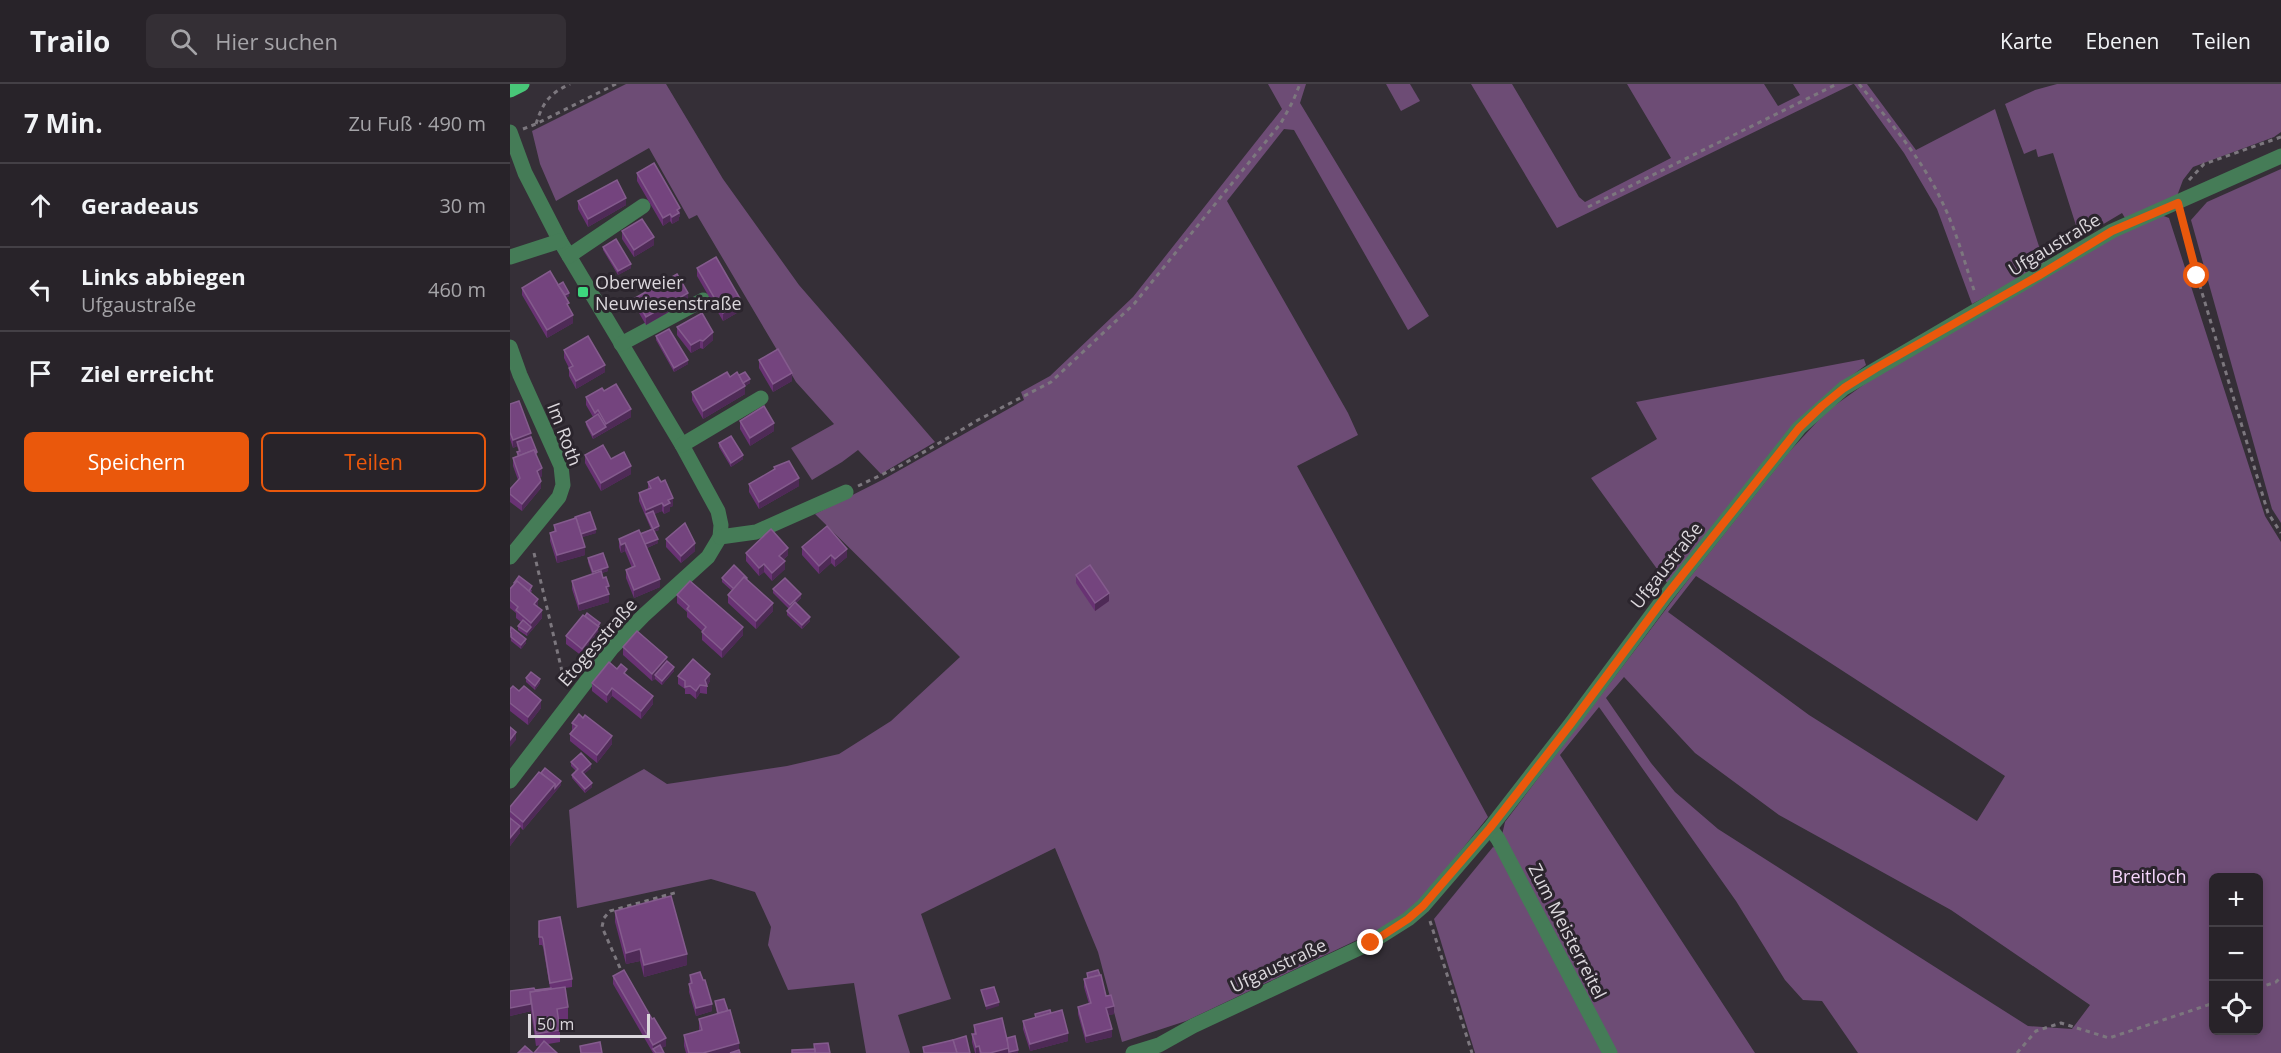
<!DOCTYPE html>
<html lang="de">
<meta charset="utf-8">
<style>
:root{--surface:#282329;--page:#342f35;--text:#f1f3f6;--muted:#a5a4a8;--line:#444046;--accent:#ea580c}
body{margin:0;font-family:"Open Sans",sans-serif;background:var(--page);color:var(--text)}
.controls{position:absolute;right:18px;bottom:18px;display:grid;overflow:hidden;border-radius:9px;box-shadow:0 3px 9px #0003}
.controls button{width:54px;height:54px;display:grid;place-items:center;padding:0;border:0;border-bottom:2px solid var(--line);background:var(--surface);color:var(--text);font:30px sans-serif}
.scale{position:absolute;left:18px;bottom:15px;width:122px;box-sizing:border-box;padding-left:6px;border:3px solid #dbd7dc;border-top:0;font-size:16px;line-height:21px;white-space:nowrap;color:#dbd7dc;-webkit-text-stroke:4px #2b252d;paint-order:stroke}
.stop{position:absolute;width:18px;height:18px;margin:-14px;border:4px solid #ea580c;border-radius:50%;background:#fff}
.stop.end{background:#ea580c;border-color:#fff;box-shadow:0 2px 6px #0008}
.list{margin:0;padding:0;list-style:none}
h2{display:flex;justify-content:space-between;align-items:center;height:78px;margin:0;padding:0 24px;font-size:26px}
h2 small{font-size:20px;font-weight:400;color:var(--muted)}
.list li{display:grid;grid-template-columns:39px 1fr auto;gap:18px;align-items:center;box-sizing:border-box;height:84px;padding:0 24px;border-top:2px solid var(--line)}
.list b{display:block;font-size:22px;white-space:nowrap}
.list p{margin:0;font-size:20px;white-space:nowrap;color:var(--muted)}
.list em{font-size:20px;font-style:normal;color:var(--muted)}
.actions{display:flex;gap:12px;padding:18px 24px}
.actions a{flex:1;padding:14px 0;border:2px solid var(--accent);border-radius:9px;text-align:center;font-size:21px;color:var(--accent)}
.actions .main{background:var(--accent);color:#fff}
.icon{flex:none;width:33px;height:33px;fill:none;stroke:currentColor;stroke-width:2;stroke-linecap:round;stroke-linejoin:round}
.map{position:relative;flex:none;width:1771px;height:969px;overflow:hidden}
header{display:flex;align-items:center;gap:36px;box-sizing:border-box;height:84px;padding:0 30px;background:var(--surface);border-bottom:2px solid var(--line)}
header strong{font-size:28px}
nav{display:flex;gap:33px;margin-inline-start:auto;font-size:21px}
.search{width:420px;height:54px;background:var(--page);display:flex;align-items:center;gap:15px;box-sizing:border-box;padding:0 21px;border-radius:9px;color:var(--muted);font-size:22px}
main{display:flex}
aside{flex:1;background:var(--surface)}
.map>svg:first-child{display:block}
</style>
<header>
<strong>Trailo</strong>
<div class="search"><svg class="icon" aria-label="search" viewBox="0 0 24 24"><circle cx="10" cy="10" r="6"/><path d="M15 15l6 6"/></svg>Hier suchen</div>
<nav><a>Karte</a><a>Ebenen</a><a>Teilen</a></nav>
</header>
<main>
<aside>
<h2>7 Min.<small>Zu Fuß · 490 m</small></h2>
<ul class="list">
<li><svg class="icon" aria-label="ahead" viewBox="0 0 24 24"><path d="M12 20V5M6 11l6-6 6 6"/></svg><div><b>Geradeaus</b></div><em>30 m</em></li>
<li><svg class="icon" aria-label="left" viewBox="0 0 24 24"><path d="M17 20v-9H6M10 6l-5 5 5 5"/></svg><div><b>Links abbiegen</b><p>Ufgaustraße</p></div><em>460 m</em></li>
<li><svg class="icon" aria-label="arrive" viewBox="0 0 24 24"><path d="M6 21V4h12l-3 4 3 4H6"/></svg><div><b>Ziel erreicht</b></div></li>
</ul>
<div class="actions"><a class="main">Speichern</a><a>Teilen</a></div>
</aside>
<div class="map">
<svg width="1771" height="969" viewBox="0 0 1771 969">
<rect width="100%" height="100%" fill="#352f37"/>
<g fill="#6d4c75" fill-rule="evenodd">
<polygon points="116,0 156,0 213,95 289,201 425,358 371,390 348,366 332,378 302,396 281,364 324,340 286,298 187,131 179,135 139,64 46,117 30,80 22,47"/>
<polygon points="758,0 796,0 790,19 919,232 898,246 784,46 774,45 717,117 838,329 848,351 787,382 978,733 916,810 885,838 676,937 612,958 588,868 545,764 411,830 441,915 388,931 400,969 356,969 344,899 278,906 258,861 261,843 245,808 201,795 67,824 59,726 134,685 157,700 277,682 329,670 381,637 450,573 305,430 374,395 514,316 511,308 540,292 623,213 772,25"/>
<polygon points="876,0 900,0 910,17 891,27"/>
<polygon points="961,0 1002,0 1069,113 1075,118 1161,74 1117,0 1254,0 1268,22 1290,11 1283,0 1343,0 1047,144"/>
<polygon points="1344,0 1357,0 1406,66 1485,25 1535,181 1462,220 1427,125 1394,69"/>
<polygon points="1547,0 1771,0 1771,48 1764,53 1683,83 1673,96 1667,112 1615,134 1612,129 1570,154 1543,69 1528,73 1526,65 1514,70 1495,20 1525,6"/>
<polygon points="1771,85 1771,439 1762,425 1681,136 1697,118"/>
<path d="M1651,131l8,3 96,298 16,26v511h-423l-36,-52 -19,-1 -18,-20 -49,-79 -137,-194 -39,48 195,298h-139l-114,-218 3,-13 186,-246 98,-124 38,-41 46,-33 236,-139zM1186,492l309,200 -28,45 -168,-106 -141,-103zM1114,593l71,76 84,62 172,95 139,95 -18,24 -44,-3 -310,-197 -43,-37 -24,-29 -45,-65zM1704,794h44v152h-44z"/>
<polygon points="1354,275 1356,281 1318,309 1158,500 1081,394 1147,355 1126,318"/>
<polygon points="983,763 988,765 1096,969 965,969 924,835"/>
</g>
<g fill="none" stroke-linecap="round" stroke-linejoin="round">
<g stroke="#7c777e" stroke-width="3" stroke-dasharray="4.5 4.5" stroke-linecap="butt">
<path d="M1349,0c31,38 65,77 85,122 13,27 21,58 31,87"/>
<path d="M26,40c7,-22 13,-30 34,-40"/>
<polyline points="13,45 26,40 106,0"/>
<polyline points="1679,96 1694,80 1771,53"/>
<polyline points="1078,123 1327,0"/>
<polyline points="1671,131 1687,192 1758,429 1771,449"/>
<polyline points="348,402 392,381 468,336 541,298 624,220 771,39 783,17 790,0"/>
<polyline points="24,469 55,600"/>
<polyline points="920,837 962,969"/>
<polyline points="110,884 92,843 94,834 100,827 168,808"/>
<polyline points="1748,904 1766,898 1771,893"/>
<polyline points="1507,969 1526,947 1551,939 1599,954 1704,919"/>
</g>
<g stroke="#457c57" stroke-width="15">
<polyline points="0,48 15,89 50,157 172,361 208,427 211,441 210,453 198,473 133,532 102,564 0,697"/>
<polyline points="59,172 133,122"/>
<polyline points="0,173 50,157"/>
<polyline points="111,260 193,216"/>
<polyline points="0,263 10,291 51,382 53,401 49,413 0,473"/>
<polyline points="172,361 251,314"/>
<polyline points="210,453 246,448 336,408"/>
<polyline points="980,744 988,755 1100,969"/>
<polyline points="623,969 649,961 683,942 860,859 898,835 913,822 980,744 1060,641 1155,513 1289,344 1334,304 1602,147 1771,72"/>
</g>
<polyline stroke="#48c678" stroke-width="15" points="0,6 12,0"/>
</g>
<g fill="#683273">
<polygon points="127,89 170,132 169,133 169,136 162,140 160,137 153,142 127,97"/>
<polygon points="68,117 116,121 78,143 68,125"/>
<polygon points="112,147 144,161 124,173 112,155"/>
<polygon points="93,163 121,184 108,191 93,166"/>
<polygon points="187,184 232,226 213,237 187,192"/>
<polygon points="48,201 59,212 56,214 63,239 37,254 12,211 12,204"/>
<polygon points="125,214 178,217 136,241 125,222"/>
<polygon points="167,243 203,256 193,265 190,264 181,269 167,251"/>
<polygon points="146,252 178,280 164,288 146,256"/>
<polygon points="54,266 95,288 66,305 59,292 59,284 54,274"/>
<polygon points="249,276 282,297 263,308 249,284"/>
<polygon points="229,291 240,299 235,302 235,310 193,335 182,316 182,308 220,293"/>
<polygon points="94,307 121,333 83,355 76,341 76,338 83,333 76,321 76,313"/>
<polygon points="0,320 21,353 32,392 29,394 31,404 12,427 0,418 0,405 8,396 3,382 3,374 7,372 7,368 9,368 7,362 3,364 0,355"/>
<polygon points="230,337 264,347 240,362 230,345"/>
<polygon points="209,359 233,375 221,383 209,363"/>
<polygon points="75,371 101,375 121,390 91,407 75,379"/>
<polygon points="264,383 289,402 249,425 239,408 239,400 264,386"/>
<polygon points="138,398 163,422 160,423 160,427 154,430 152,427 144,430 149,446 144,448 148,459 137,464 150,503 124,514 116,494 116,486 122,484 115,467 111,469 109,463 109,455 130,450 141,445 129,417 129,409 138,405"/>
<polygon points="44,441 86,449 72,453 75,471 47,479 40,457 40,449 44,447"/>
<polygon points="156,455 185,467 171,479 156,463"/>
<polygon points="292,463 337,473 325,483 321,479 309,490 292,471"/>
<polygon points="236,469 278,471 273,476 275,485 262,497 254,488 249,492 236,477"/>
<polygon points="78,474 98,487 92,489 99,510 99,518 69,527 62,505 62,497 82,490 78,478"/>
<polygon points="566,491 599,517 585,527 566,499"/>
<polygon points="212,494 237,495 263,527 246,545 218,519 218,511 222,507 212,498"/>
<polygon points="4,499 22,506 21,509 28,523 32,534 17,552 8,546 8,542 11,538 6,534 6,529 0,524 0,505 4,501"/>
<polygon points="263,505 291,514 286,519 300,537 292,545 277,531 277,527 279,525 263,509"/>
<polygon points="167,511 233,551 212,574 192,556 192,547 177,533 177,528 167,519"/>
<polygon points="90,543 89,545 89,551 72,572 56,560 56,552"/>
<polygon points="0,544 16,559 11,565 1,557"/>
<polygon points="113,563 157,577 164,587 152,601 145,595 142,597 113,571"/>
<polygon points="117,592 143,620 131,635 102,612 97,619 82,607 82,599"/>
<polygon points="168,592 200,597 197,602 197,610 190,609 186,615 180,610 175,610 175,605 168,600"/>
<polygon points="16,594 30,599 25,606 16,598"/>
<polygon points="0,605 31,624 18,641 0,627"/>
<polygon points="62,639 102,660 87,679 60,657 60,650 62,646"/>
<polygon points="61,678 81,684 74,690 82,703 75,709 62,694 62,691 66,687 61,682"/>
<polygon points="51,701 13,746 10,743 10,749 0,762 0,723"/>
<polygon points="105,827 177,881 134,893 130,877 116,880 105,838"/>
<polygon points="29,837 62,895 62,903 55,904 58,923 58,935 48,936 50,946 50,958 26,962 21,927 0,932 0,907 25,906 40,904 33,863 32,861 29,861"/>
<polygon points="577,889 596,912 604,930 598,931 602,953 576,959 568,930 568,923 579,920 574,903 574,895 577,894"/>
<polygon points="180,891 202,927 186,932 179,908"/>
<polygon points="103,892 156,962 151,964 154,969 143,969 103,900"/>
<polygon points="205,917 230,969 176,969 174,962 174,951 189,947 189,935 207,930"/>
<polygon points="541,929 558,957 520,967 513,945 513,937 525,934 525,930"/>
<polygon points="464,941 497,954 508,969 465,969 462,958 462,950 464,950"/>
</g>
<g fill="#4e2a56">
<polygon points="116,114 116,121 78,143 78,135"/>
<polygon points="170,124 170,132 169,133 169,136 162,140 162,133 167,126"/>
<polygon points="160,130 160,137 153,142 153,134"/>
<polygon points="144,153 144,161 124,173 124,166"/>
<polygon points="121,180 121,184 108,191 108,187"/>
<polygon points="59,209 59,212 53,216 53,212"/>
<polygon points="178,209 178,217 136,241 136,233"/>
<polygon points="232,218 232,226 213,237 213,229"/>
<polygon points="63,231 63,239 37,254 37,246"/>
<polygon points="203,248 203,256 193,265 193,257"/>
<polygon points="190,256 190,264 181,269 181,261"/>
<polygon points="178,276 178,280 164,288 164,284"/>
<polygon points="95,281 95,288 66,305 66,297"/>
<polygon points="282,289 282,297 263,308 263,300"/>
<polygon points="240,295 240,299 232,304 232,300"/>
<polygon points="235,302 235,310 193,335 193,327"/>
<polygon points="121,325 121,333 83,355 83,351 96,343 96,340"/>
<polygon points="264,339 264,347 240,362 240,354"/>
<polygon points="21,349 21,357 7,358 7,362 3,364 3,356"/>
<polygon points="233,371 233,375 221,383 221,379"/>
<polygon points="121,382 121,390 91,407 91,399"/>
<polygon points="32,384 32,392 27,395 27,387"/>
<polygon points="289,394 289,402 249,425 249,418"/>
<polygon points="31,397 31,404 12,427 12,420"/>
<polygon points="163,414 163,422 160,423 160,427 154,430 154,422 158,416"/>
<polygon points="152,419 152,427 138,433 136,430 136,426"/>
<polygon points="149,442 149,446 143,448 143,445"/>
<polygon points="86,445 86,449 70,454 70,450"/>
<polygon points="148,455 148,459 134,465 134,461"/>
<polygon points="115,459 115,467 111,469 111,461"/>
<polygon points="185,459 185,467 171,479 171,472"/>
<polygon points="75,463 75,471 47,479 47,471"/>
<polygon points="278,464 278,471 269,480 269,472"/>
<polygon points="337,465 337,473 325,483 325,475"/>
<polygon points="321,471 321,479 309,490 309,482"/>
<polygon points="275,477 275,485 262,497 262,489"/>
<polygon points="254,480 254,488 249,492 249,484"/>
<polygon points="98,483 98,487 83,492 83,488"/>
<polygon points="150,495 150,503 124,514 124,506"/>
<polygon points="99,502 99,518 69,527 69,520"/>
<polygon points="599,509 599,517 585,527 585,519"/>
<polygon points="291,510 291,514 280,525 280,521"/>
<polygon points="28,515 28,523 24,528 24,520"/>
<polygon points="263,519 263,527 246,545 246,537"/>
<polygon points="32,526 32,534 17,552 17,548 21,543 21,539"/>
<polygon points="300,533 300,537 292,545 292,541"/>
<polygon points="90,539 89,551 72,572 72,565"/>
<polygon points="233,543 233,551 212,574 212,566"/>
<polygon points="16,555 16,559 11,565 11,561"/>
<polygon points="157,573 157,581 145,591 145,595 142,597 142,590"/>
<polygon points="164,583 164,587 152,601 152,597"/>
<polygon points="200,590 200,597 197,602 195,596"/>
<polygon points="30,595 30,599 25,606 25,602"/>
<polygon points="190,601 190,609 186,615 186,607"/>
<polygon points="102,604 102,612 97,619 97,611"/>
<polygon points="143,612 143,620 131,635 131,627"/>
<polygon points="31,616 31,624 18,641 18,633"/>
<polygon points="6,648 6,656 0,663 0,656"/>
<polygon points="102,652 102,660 87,679 87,671"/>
<polygon points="81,680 81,684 72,692 72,688"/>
<polygon points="51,697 51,701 13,746 13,738 45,700"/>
<polygon points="82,699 82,703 75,709 75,705"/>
<polygon points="10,742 10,749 0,762 0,754"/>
<polygon points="130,865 130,877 116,880 116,869"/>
<polygon points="177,870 177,881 134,893 134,881"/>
<polygon points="489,918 489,922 476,926 476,922"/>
<polygon points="21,920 21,927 0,932 0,924"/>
<polygon points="202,920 202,927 186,932 186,924"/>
<polygon points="604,922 604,930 596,932 596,924"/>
<polygon points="602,945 602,953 576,959 576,952"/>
<polygon points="558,949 558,957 520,967 520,960"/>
<polygon points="156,954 156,962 145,968 143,965 143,969 143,961"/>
<polygon points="229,959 229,969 193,969"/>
<polygon points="469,962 469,969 466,969 466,963"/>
<polygon points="499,964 499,969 480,969"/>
<polygon points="508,966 508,969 499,969 499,968"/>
</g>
<g fill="#74447e" stroke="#845b8d" stroke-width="1.5">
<polygon points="144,79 170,124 167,126 169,129 162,133 160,130 153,134 127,89"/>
<polygon points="107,96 116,114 78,135 68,117"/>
<polygon points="132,135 144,153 124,166 112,147"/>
<polygon points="106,155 121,180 108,187 93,163"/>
<polygon points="206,173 232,218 213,229 187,184"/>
<polygon points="40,187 59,219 57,220 63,231 37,246 12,204"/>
<polygon points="167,190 178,209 136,233 125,214"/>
<polygon points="53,198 59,209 55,211 48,201"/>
<polygon points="192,229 203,248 193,257 190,256 181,261 167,243"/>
<polygon points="159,245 178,276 164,284 146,252"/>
<polygon points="78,252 95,281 66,297 59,284 63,282 54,266"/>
<polygon points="268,265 282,289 263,300 249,276"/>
<polygon points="217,288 220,293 227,288 235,302 193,327 182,308"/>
<polygon points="235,288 240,295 233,299 229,291"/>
<polygon points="106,300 121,325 96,340 88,326 85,329 76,313 92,304 94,307"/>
<polygon points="9,317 21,349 3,356 0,348 0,320"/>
<polygon points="254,322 264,339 240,354 230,337"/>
<polygon points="88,330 96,343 83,351 76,338"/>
<polygon points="221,352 233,371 221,379 209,359"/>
<polygon points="21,353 27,368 26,369 24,366 9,372 7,368 10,367 7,358"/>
<polygon points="93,361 101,375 114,368 121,382 91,399 75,371"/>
<polygon points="24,366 32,384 27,387 31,397 12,420 0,410 0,405 10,394 3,374"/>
<polygon points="279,377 289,394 249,418 239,400 265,385 264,383"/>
<polygon points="148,393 151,398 155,396 163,414 158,416 160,419 154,422 152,419 136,426 129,409 141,404 138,398"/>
<polygon points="143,427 149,442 143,445 136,430"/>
<polygon points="80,428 86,445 71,450 66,434 65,434 65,433"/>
<polygon points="66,434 75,463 47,471 40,449 46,447 44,441"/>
<polygon points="175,439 185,459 171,472 156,455"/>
<polygon points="317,442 337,465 325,475 321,471 309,482 292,463"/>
<polygon points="143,445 148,455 135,460 130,450"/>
<polygon points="261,445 278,464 269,472 275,477 262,489 254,480 249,484 236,469"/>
<polygon points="129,446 150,495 124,506 116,486 125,482 115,459 111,461 109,455"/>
<polygon points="93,469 98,483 83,488 78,474"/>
<polygon points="224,481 237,494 236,495 234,493 224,505 212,494"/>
<polygon points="580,481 599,509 585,519 566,491"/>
<polygon points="91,487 93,494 96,493 99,502 96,503 99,510 69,520 62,497"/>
<polygon points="9,492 22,502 19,507 7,497 5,500 4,499"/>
<polygon points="234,493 263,519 246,537 218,511"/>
<polygon points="275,494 291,510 280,521 263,505"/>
<polygon points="7,497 28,515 24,520 32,526 21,539 6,526 8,523 0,516 0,505"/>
<polygon points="180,497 233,543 212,566 192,548 196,543 177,525 179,522 167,511"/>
<polygon points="285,518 300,533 292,541 277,527"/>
<polygon points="77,529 90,539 88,542 75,532"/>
<polygon points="73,531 89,543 72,565 56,552"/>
<polygon points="13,536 21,543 17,548 8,542"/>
<polygon points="1,543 16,555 11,561 1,553 1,549 0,548"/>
<polygon points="127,547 157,573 142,590 113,563"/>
<polygon points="183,575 200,590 195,596 197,602 190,601 186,607 180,602 175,603 175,597 168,592"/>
<polygon points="157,577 164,583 152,597 145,591"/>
<polygon points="99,578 107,585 111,580 117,585 114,589 143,612 131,627 102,604 97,611 82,599"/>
<polygon points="21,588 30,595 25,602 16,594"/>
<polygon points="3,602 9,607 14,602 31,616 18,633 0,619 0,605"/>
<polygon points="69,630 73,634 75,631 102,652 87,671 60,650 67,642 62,639"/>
<polygon points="0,643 6,648 0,656"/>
<polygon points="71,669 81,680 72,688 82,699 75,705 62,691 68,685 61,678"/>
<polygon points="35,684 51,697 45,704 45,700 31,689"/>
<polygon points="29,688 45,700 13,738 0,727 0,723"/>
<polygon points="0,734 10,742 0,754"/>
<polygon points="161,812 177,870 134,881 130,865 116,869 105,827"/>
<polygon points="50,833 62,895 40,899 33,855 32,853 29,853 29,837"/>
<polygon points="114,886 142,935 144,934 156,954 143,961 103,892"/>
<polygon points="588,886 590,891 578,894 577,889"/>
<polygon points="190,888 193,896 195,896 202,920 186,924 179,900 182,899 180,891"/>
<polygon points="591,891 596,912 601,911 604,922 596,924 602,945 576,952 568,923 581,919 574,895"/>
<polygon points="55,903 58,923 47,925 50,946 26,950 20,908"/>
<polygon points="484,903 489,918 476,922 471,906"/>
<polygon points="24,904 25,906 41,904 41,905 20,908 21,920 0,924 0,907"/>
<polygon points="214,915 218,927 208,929 205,917"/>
<polygon points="220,926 229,959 193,969 179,969 174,951 192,946 189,935"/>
<polygon points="540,926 541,929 526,934 525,930"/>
<polygon points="552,926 558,949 520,960 513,937"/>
<polygon points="492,934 499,964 480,969 471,969 469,962 466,963 462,950 466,950 464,941"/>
<polygon points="456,952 460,969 447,969 443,956"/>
<polygon points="505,952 508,966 499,968 497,954"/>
<polygon points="443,956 447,969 414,969 414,968 413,963"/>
<polygon points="34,957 47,969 24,969"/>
<polygon points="90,958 92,969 71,969 70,962"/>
<polygon points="318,959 320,969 305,969 304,960"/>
<polygon points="150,961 154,969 146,969 143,965"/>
<polygon points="15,962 23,969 8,969"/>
<polygon points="305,965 305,969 282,969 282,966"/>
<polygon points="229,966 230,969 220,969"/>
</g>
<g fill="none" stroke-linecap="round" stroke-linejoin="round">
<polyline stroke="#ea580c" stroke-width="8" points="861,859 898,835 913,822 980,744 1060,641 1155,513 1289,344 1312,322 1334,304 1366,284 1528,192 1602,147 1668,119 1687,192"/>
</g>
<rect fill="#3dd77d" stroke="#2b252d" stroke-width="2" x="67" y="202" width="12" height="12" rx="3"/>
<g text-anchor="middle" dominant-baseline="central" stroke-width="6" stroke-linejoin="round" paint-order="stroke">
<g font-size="18" fill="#dbd7dc" stroke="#2b252d">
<text transform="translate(1544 160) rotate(-31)">Ufgaustraße</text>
<text transform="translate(55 350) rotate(69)">Im Roth</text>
<text transform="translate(1156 481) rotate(-52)">Ufgaustraße</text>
<text transform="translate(87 558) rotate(-49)">Etogesstraße</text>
<text transform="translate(1058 847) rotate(63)">Zum Meisterreitel</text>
<text transform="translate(768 881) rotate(-25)">Ufgaustraße</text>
</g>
<g font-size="18" fill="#dbd7dc" stroke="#2b252d" text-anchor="start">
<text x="85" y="198">Oberweier<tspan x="85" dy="21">Neuwiesenstraße</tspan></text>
</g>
<g font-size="18" fill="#f7d7fe" stroke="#2b252d">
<text x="1639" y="792">Breitloch</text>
</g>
</g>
</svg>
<div class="controls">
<button>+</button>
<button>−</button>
<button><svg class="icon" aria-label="locate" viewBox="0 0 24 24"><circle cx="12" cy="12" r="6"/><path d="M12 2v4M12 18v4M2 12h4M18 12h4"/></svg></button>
</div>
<div class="scale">50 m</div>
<div class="stop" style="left:1687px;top:192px"></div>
<div class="stop end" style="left:861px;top:859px"></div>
</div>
</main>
